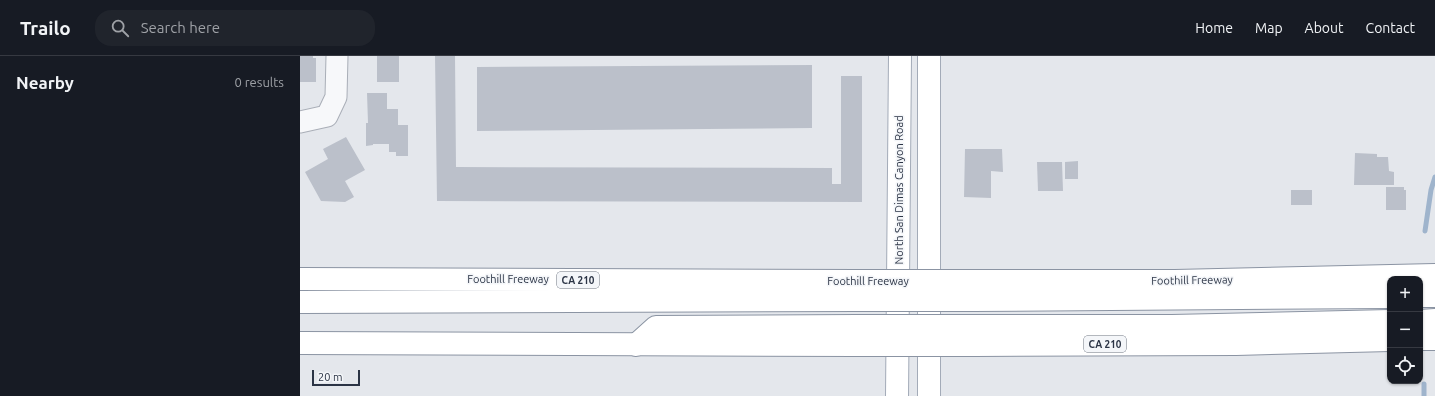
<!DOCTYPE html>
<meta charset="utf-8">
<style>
:root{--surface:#171b24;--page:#20242c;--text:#f1f3f6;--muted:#9ea1a6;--line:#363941}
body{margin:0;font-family:Ubuntu,sans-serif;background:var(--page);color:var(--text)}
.controls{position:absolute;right:12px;bottom:12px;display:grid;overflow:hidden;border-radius:8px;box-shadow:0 1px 3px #0004}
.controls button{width:36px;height:36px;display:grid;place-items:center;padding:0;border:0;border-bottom:1px solid var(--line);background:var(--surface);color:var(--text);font:20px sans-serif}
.scale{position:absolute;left:12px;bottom:10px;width:48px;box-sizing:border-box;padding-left:4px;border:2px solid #2b3445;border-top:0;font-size:11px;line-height:14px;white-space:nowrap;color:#2b3445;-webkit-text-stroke:3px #f4f6f9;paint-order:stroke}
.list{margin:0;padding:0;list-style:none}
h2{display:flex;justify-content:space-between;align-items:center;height:52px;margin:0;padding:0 16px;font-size:17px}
h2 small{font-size:13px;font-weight:400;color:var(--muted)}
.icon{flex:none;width:22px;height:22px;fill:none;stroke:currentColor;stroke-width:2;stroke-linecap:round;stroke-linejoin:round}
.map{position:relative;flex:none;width:1135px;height:340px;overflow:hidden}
header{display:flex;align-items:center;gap:24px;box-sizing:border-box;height:56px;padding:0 20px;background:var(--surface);border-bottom:1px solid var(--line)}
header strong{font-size:19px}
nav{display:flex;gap:22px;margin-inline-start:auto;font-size:14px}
.search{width:280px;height:36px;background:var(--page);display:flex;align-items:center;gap:10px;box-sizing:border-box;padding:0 14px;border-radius:16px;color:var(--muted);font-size:15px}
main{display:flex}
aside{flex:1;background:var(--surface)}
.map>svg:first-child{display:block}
</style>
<header>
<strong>Trailo</strong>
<div class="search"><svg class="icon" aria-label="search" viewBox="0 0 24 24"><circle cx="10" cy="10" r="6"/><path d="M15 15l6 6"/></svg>Search here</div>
<nav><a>Home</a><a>Map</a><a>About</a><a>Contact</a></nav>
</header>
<main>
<aside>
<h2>Nearby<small>0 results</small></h2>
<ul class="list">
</ul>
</aside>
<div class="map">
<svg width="1135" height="340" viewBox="0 0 1135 340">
<rect width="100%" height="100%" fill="#e4e7ec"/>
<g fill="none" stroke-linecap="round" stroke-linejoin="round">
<g stroke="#9fb4cc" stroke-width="5">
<polyline points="1125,175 1131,134 1135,121"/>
<polyline points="1124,328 1124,340"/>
</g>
</g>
<g fill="#bbc0ca">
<polygon points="0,0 13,0 13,2 16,2 16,26 0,26"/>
<rect x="77" y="0" width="22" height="26"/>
<polygon points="135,0 155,0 156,111 532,112 532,128 541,128 541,20 562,20 562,146 137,145"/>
<polygon points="512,9 512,72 177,75 177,11"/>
<polygon points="67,37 87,37 87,53 98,53 98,69 108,69 108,100 96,100 96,96 89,96 89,88 73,88 73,89 66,90 66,67 68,67"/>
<polygon points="46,81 65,114 45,125 54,141 45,146 21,145 5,116 28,103 23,93"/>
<polygon points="665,93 702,93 703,116 691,115 691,142 664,141"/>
<polygon points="1055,97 1077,98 1077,101 1088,101 1089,115 1094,116 1094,129 1054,129"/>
<polygon points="778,105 778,123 765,123 765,106"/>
<polygon points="737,106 762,106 763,135 738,135"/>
<polygon points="1086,131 1104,131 1104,134 1106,134 1106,154 1086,154"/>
<rect x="991" y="134" width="21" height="15"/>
</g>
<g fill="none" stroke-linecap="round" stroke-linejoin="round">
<g stroke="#a9aeb7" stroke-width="23">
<polyline id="minor" points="0,66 27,60 36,41 37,0"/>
</g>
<g stroke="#a3abb8" stroke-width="24">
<g id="major">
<polyline points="629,0 629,340"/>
<polyline points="597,340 600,0"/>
</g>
</g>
<g stroke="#8b94a3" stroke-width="24">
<g id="highway">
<polyline points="0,223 557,225"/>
<polyline points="673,225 875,225 1135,219"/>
<polyline points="1120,240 1135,240"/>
<polyline points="673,244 1090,241"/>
<polyline points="0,246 557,244"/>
<polyline points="1120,265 1135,264"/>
<polyline points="672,270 872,270 1090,265"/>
<polyline points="1120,283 1135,283"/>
<polyline points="0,287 558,289"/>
<polyline points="336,289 356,271 558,270"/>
<polyline points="674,289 936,288 1090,284"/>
</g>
</g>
<use href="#minor" stroke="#f7f8fa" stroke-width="21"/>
<use href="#major" stroke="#fff" stroke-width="22"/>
<use href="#highway" stroke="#fff" stroke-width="22"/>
<g stroke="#8b94a3" stroke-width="24" stroke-linecap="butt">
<g id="highway-bridge">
<polyline points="557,225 673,225"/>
<polyline points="557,244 673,244"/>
<polyline points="558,270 672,270"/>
<polyline points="558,289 674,289"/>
</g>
</g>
<use href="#highway-bridge" stroke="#fff" stroke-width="22"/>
</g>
<g text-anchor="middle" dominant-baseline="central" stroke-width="3" stroke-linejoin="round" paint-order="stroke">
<g fill="#f4f6f9" stroke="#676e7b" stroke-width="1">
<rect x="257" y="216" width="42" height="16" rx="3"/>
<rect x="784" y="280" width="42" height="16" rx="3"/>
</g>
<g font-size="10" font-weight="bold" fill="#2b3445">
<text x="278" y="224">CA 210</text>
<text x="805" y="288">CA 210</text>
</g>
<g font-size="11" fill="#2b3445" stroke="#f4f6f9">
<text transform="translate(599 134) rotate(-90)">North San Dimas Canyon Road</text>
<text x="208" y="223">Foothill Freeway</text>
<text transform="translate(892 224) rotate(-1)">Foothill Freeway</text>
<text x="568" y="225">Foothill Freeway</text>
</g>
</g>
</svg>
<div class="controls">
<button>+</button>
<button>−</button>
<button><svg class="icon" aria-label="locate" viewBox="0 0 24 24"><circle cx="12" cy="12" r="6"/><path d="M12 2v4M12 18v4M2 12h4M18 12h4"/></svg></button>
</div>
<div class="scale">20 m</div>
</div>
</main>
